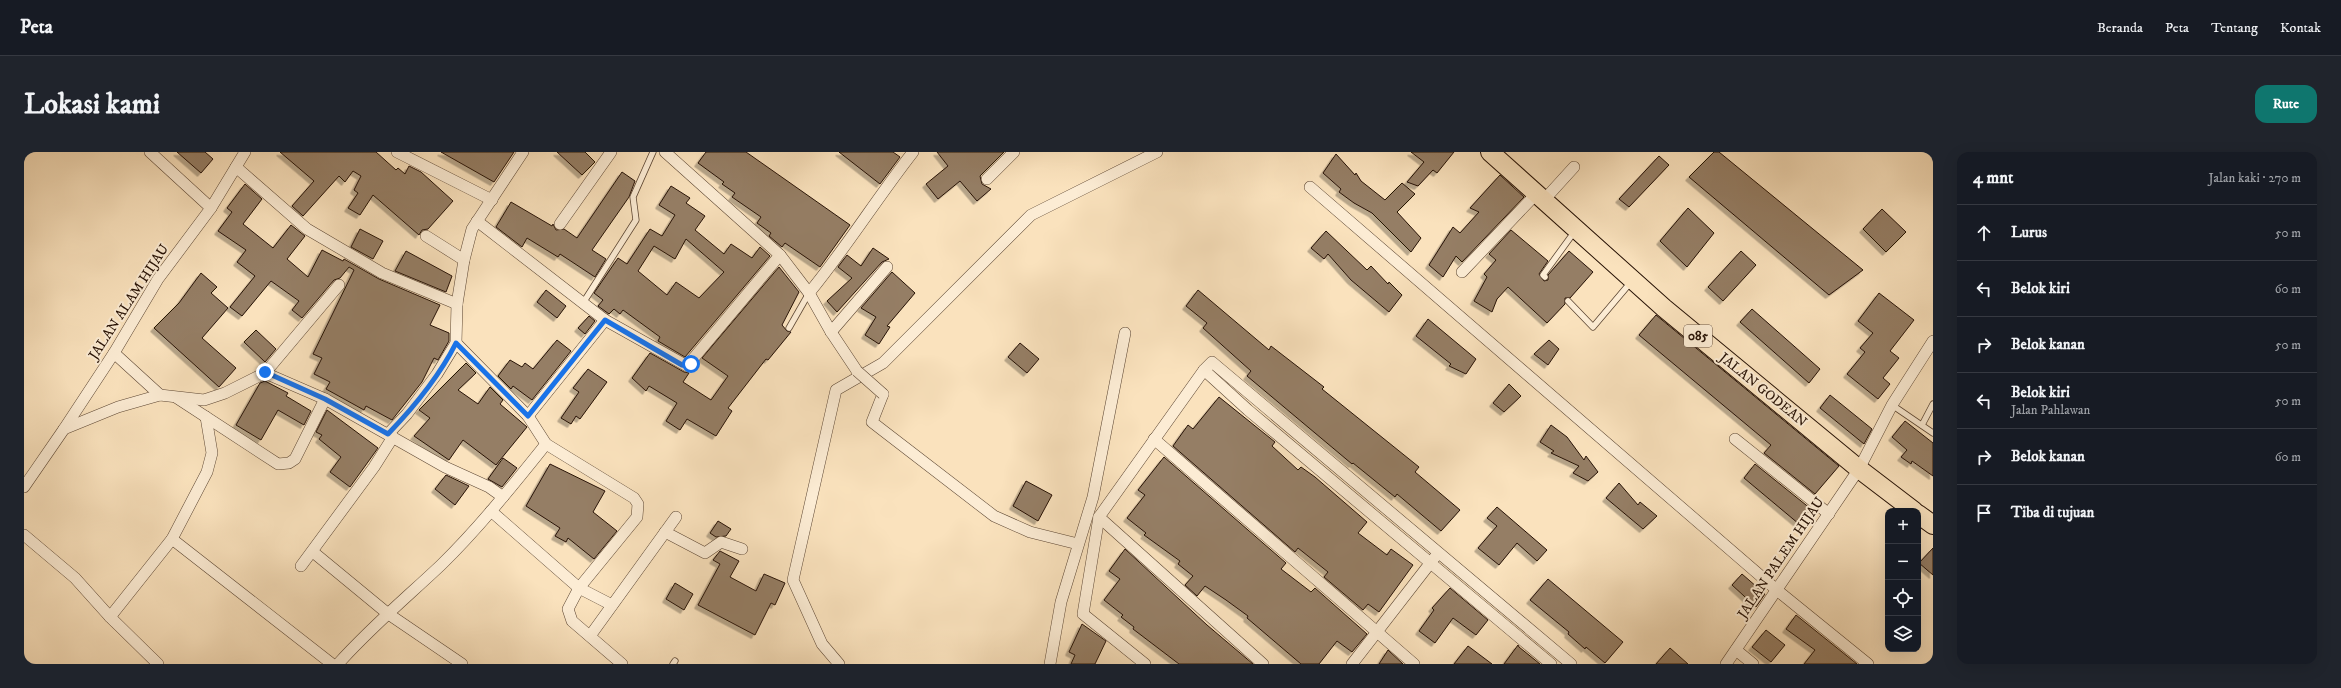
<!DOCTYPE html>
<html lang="id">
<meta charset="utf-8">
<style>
:root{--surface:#171b24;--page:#20242c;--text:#f1f3f6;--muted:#9ea1a6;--line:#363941;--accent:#0f766e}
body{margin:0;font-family:"IM FELL DW Pica",serif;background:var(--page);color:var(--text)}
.controls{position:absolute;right:12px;bottom:12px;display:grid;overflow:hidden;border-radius:8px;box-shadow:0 4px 16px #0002}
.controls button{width:36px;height:36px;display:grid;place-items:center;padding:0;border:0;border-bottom:1px solid var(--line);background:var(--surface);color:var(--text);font:20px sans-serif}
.stop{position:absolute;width:12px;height:12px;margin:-9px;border:3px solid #1a73e8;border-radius:50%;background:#fff}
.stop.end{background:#1a73e8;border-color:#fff;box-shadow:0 1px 4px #0008}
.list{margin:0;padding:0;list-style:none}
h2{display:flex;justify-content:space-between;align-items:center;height:52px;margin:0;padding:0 16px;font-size:17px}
h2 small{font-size:13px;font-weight:400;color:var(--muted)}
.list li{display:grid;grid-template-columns:26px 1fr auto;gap:12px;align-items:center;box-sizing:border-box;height:56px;padding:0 16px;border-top:1px solid var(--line)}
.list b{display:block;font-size:15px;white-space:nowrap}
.list p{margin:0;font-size:13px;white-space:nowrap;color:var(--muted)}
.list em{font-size:13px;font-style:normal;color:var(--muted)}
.icon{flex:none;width:22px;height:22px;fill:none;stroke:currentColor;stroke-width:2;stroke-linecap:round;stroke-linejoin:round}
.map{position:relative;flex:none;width:1909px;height:512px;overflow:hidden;border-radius:12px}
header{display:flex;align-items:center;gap:24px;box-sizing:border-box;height:56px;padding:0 20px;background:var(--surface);border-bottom:1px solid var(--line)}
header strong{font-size:19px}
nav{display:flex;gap:22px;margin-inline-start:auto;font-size:14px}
.intro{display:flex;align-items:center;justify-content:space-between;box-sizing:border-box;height:96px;padding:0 24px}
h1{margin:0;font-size:28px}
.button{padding:10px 18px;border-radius:12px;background:var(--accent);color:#fff;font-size:14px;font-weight:700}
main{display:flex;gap:24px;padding:0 24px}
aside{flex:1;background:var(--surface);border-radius:12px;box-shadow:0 4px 16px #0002}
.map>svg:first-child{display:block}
</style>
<header>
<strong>Peta</strong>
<nav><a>Beranda</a><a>Peta</a><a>Tentang</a><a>Kontak</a></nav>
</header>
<div class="intro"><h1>Lokasi kami</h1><a class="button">Rute</a></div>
<main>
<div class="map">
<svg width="1909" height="512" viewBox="0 0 1909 512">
<defs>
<filter id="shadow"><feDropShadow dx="-3.5" dy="3.5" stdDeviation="0" flood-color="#0004"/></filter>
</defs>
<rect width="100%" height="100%" fill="#fae2bd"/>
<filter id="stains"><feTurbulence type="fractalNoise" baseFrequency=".005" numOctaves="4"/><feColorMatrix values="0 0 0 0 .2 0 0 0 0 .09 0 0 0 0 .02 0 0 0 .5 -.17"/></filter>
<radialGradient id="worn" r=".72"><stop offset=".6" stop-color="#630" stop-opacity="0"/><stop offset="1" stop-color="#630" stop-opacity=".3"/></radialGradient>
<g fill="#957e65" stroke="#271205" fill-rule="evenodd" filter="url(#shadow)">
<polygon points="153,0 181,0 189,7 177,21"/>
<polygon points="256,0 352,0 372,18 374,16 381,22 385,14 397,20 429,49 404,77 398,78 395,83 349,43 336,63 324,56 334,41 330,38 337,24 329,19 321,30 315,24 279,64 268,54 290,29"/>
<polygon points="417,0 490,0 470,30"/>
<polygon points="533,0 561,0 571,10 558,23"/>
<polygon points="682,0 722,0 826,73 796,115 761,91 758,95 745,84 747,81 733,71 737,65 708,45 711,41 698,32 700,30 674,11"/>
<polygon points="815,0 869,0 876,5 856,32"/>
<polygon points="913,0 980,0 956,24 958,32 967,37 953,49 936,29 914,47 902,32 924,14"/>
<polygon points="1387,0 1430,0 1413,21 1409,18 1394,34 1383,30 1400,10"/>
<polygon points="1690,0 1695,0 1839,118 1805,143 1665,25"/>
<polygon points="1312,2 1331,23 1332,21 1337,29 1361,48 1378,31 1391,42 1373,60 1397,86 1387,100 1348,61 1330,51 1315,40 1317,37 1299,21"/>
<polygon points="1635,4 1645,13 1605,55 1595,47"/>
<polygon points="598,20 611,29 605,45 568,98 582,107 571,125 536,102 534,105 503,86 498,95 472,75 487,50 528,74 529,72 532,78 540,77 553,86"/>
<polygon points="1476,23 1500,45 1438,110 1432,104 1419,125 1405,113 1429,75 1436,81 1455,60 1446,56"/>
<polygon points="221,32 238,47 219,72 249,96 267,73 281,84 263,107 284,125 298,98 319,109 320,107 355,127 416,153 406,173 425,181 425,189 414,208 410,206 398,230 368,268 342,254 340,258 302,237 306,230 290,222 298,206 289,202 330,118 325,115 316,126 310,128 278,166 268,158 275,149 247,129 218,164 206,155 231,124 213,110 222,98 194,79 208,60 203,56"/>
<path d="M647,34l19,12 -4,5 19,13 -10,14 29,24 7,-10 21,14 8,-11 10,9 -85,101 -27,-16 2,-4 -37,-27 -3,4 -6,-5 -5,5 -11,-8 5,-6 -9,-7 24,-35 9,6 23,-35 12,7 13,-21 -16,-10zM662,87l38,33 -25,26 -23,-16 -9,13 -29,-24 16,-25 21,13z"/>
<polygon points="1664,56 1690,81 1663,115 1636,89"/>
<polygon points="1858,57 1882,80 1862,100 1839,77"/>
<polygon points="336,77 359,89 349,107 327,95"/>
<polygon points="1487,78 1524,109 1515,122 1520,129 1524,128 1524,123 1545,99 1569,120 1546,146 1541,146 1541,152 1523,171 1484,135 1473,147 1468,160 1450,149 1463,125 1460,122 1472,108 1465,102"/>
<polygon points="1302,79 1343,118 1347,114 1364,132 1365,130 1378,143 1365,160 1327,128 1304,102 1300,107 1287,96"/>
<polygon points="849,96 865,107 858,110 813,160 803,149 828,126 814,115 823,103 837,114"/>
<polygon points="382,99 428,124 422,140 371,119"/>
<polygon points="1717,99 1732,113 1699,149 1684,135"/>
<polygon points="755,115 775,140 758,173 763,179 767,180 744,208 742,207 704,256 708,259 692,284 663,267 656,278 642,269 653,251 625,234 622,239 608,226 626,201 660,220 665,221 659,230 687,248 704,224 678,206"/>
<polygon points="868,120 891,141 863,174 866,175 855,192 841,183 852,165 837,156"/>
<polygon points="177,121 193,135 187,141 204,156 178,186 212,216 195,235 130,176 155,151"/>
<polygon points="522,138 542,154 533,166 513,150"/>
<polygon points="1174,138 1245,198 1247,194 1300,235 1298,237 1395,315 1391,320 1436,358 1417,379 1373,342 1371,345 1329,311 1328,312 1223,224 1227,219 1179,176 1183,171 1162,154"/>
<polygon points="1855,141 1890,168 1866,199 1875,206 1859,226 1866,232 1854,247 1823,222 1841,200 1836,196 1849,181 1834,169"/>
<polygon points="1728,157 1796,217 1785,231 1716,170"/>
<polygon points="1632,163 1815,314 1791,342 1740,301 1747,293 1615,183"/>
<polygon points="565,164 571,169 561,182 554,176"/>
<polygon points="1404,167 1452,207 1442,222 1425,214 1427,212 1392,184"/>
<polygon points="232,178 252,197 241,210 220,190"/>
<polygon points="533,188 547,199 508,248 489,234 487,237 474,224 486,208 498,215 501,211 509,217"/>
<polygon points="1525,188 1535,197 1524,213 1510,202"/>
<polygon points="996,191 1015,207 1003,221 984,205"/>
<polygon points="442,211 452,221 434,238 454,252 466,235 479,248 476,252 503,275 472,313 439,288 425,308 390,284 406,266 395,258"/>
<polygon points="564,217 583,230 556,267 552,264 547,272 537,266 555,240 549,236"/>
<polygon points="241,229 264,241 262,244 287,259 280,273 254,258 237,288 212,273 236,231"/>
<polygon points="1485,232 1497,244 1480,260 1469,251"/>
<polygon points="1806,243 1848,277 1840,292 1796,256"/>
<polygon points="1195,245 1251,290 1248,294 1274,318 1277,315 1291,325 1343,370 1334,381 1363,403 1367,397 1389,413 1355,460 1344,452 1339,458 1300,425 1304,420 1274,396 1271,400 1149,294 1164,273 1169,277"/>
<polygon points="303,258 354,296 326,335 306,320 317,305 295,287 298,283 292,280"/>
<polygon points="1881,269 1909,291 1909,324 1888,309 1887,312 1877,305 1883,298 1868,285"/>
<polygon points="1527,273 1543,285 1560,308 1562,304 1574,320 1564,329 1549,321 1555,314 1527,301 1530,299 1516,290"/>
<polygon points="1140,305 1262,411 1257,417 1287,440 1291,436 1343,482 1328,500 1313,489 1295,512 1277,512 1223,466 1224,464 1202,448 1181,434 1173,444 1161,433 1169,424 1154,412 1156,409 1120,383 1122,381 1103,366 1121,343 1114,338"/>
<polygon points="479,306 493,316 478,335 464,327"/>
<polygon points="526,312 581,339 569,360 593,379 570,407 544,386 542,390 531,384 536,376 502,354"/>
<polygon points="1731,312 1787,357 1775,372 1720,326"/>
<polygon points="422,323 445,334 431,353 411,337"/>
<polygon points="1002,329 1028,343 1014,369 989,354"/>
<polygon points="1595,331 1614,353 1616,350 1633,364 1619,377 1582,346"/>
<polygon points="1473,355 1523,398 1513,409 1493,391 1475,413 1454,396 1473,374 1463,366"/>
<polygon points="694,369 707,377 702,384 692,385 686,381"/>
<polygon points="1909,396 1909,423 1895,411"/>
<polygon points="1101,397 1183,473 1229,512 1155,512 1109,477 1110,475 1097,465 1099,463 1080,448 1096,427 1085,419"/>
<polygon points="696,399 715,409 706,425 732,439 740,422 761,431 751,453 747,451 731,483 674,453 696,412 689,408"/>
<polygon points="1718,422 1741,442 1732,455 1708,433"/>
<polygon points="1524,427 1599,490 1581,511 1562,495 1561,497 1544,482 1545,480 1506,448"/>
<polygon points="651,431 669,442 660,458 642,447"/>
<polygon points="1426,436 1464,468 1452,483 1429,466 1411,491 1395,479 1410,458 1408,456"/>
<polygon points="1772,463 1833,512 1780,512 1791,498 1762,477"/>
<polygon points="1058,472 1082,489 1071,512 1047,512 1051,503 1045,500"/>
<polygon points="1742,478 1761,493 1747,510 1728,495"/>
<polygon points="1494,493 1495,495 1516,512 1480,512"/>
<polygon points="1444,494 1468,512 1430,512"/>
<polygon points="1646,496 1664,512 1632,512"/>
<polygon points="1364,498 1379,512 1355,512"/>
</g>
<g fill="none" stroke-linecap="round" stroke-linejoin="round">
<g stroke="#5c4633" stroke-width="7">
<g id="service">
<polyline points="1521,125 1519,123 1551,79"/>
<polyline points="1544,149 1569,175 1607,130"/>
<polyline points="559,151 612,68 609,45 629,0"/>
<polyline points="765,176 785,141"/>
<polyline points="1868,253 1909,281"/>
<polyline points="1898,273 1909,252"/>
<polyline points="649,512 651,509"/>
</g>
</g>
<g stroke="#5c4633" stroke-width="12">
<g id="minor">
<polyline points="126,0 187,56"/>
<polyline points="373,0 468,48"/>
<polyline points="641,0 756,103 785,141 807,180 833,219"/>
<polyline points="212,15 283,77 358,121 433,152"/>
<polyline points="963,27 990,0"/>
<polyline points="1286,35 1754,439 1844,512"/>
<polyline points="1520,48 1550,15"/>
<polyline points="453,69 581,168 663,214 756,103"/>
<polyline points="536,72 587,0"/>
<polyline points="402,84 440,108"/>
<polyline points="1438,120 1512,42"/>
<path d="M785,141c37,-45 68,-95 104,-141"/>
<polyline points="807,180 863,115"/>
<polyline points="432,191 504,264 522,292 610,346 614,352 613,365 555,436 588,453"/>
<polyline points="90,201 136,243"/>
<polyline points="1180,218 1224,258 1527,512"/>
<polyline points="241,221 315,133"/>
<polyline points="859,242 848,270 857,277 970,364 1006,380 1054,392"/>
<polyline points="153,246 254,312 265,311 271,307 301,247"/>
<polyline points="504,264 581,168"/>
<polyline points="40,277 90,201 134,127 187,56 221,0"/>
<polyline points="364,282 383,262 413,222 432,191 433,152 440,108 448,77 499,0"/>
<polyline points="1130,287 1390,512"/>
<polyline points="1711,287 1805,362"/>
<polyline points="0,335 40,277 94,255 136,243 180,248 201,241 241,221 301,247 421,315 465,335 479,345"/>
<polyline points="467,359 555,436 544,457 548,469 598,512"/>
<polyline points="1075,365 1059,462 1121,512"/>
<polyline points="641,380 681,401 697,390 718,397"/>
<polyline points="0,383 51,426 86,465 134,512"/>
<polyline points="148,387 308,512"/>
<polyline points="289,400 363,461 438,512"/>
<polyline points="277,414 350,315 369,285"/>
<polyline points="86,465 148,387 183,320 188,301 182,265"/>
<polyline points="566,484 652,365"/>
<polyline points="1712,498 1729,512"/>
<path d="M314,512c32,-36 68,-66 103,-99 38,-37 72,-80 105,-121"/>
<polyline points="815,512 798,492 769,428 812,238 859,211 1007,63 1133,0"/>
<polyline points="1026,512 1037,450 1069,345 1101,181"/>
<polyline points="1239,512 1075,365 1180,218 1188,210 1547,512"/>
<polyline points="1328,512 1411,405"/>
<polyline points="1702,512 1835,317 1868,253 1909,189"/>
</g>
</g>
<g stroke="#271205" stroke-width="20">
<g id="primary">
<polyline points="1466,0 1640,156 1835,317 1890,359"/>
<polyline points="1894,362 1909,373"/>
</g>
</g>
<use href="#service" stroke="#fcecd4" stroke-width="5.5"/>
<use href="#minor" stroke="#fcecd4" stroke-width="11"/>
<use href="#primary" stroke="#fae2bd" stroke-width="18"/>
<g stroke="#5c4633" stroke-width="12" stroke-linecap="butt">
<polyline id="minor-bridge" points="833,219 859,242"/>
</g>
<use href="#minor-bridge" stroke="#fcecd4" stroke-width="11"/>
</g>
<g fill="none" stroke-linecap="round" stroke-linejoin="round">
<path stroke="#1a73e8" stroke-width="5" d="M241,220l60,27 63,35c26,-27 51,-57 68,-91l72,73 77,-96 77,45 5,1 4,-2"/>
</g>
<g text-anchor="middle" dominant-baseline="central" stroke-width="4" stroke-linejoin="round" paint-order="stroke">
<rect fill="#fcecd4" stroke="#675343" stroke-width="1" x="1660" y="173" width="28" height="22" rx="3"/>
<g font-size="13" font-weight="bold" fill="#271205">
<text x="1674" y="184">085</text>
</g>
<g font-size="14" fill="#271205" stroke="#fcecd4">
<text transform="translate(105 150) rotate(-57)">JALAN ALAM HIJAU</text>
<text transform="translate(1739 238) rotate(39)">JALAN GODEAN</text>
<text transform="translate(1757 406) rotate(-56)">JALAN PALEM HIJAU</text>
</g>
</g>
<rect width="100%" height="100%" filter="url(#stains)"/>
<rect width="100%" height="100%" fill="url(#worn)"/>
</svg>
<div class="controls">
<button>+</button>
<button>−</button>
<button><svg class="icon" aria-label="locate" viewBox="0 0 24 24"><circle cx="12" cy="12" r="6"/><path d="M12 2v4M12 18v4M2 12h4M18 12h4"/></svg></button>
<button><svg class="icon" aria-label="layers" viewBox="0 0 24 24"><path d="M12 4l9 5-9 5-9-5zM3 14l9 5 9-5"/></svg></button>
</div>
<div class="stop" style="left:667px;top:212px"></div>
<div class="stop end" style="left:241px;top:220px"></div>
</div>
<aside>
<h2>4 mnt<small>Jalan kaki · 270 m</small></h2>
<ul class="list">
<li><svg class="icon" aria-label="ahead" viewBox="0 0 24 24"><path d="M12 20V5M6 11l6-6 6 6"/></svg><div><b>Lurus</b></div><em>50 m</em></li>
<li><svg class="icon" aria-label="left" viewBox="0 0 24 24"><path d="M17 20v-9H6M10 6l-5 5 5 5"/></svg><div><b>Belok kiri</b></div><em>60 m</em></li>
<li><svg class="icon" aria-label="right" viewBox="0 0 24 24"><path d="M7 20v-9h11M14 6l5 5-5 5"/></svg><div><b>Belok kanan</b></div><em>50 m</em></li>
<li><svg class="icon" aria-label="left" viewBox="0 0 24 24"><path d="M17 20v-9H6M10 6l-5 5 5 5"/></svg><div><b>Belok kiri</b><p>Jalan Pahlawan</p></div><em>50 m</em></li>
<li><svg class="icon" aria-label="right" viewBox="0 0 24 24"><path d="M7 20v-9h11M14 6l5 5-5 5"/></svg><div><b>Belok kanan</b></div><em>60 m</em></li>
<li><svg class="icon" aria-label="arrive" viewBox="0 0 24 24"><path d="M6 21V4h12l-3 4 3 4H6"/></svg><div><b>Tiba di tujuan</b></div></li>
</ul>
</aside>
</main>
